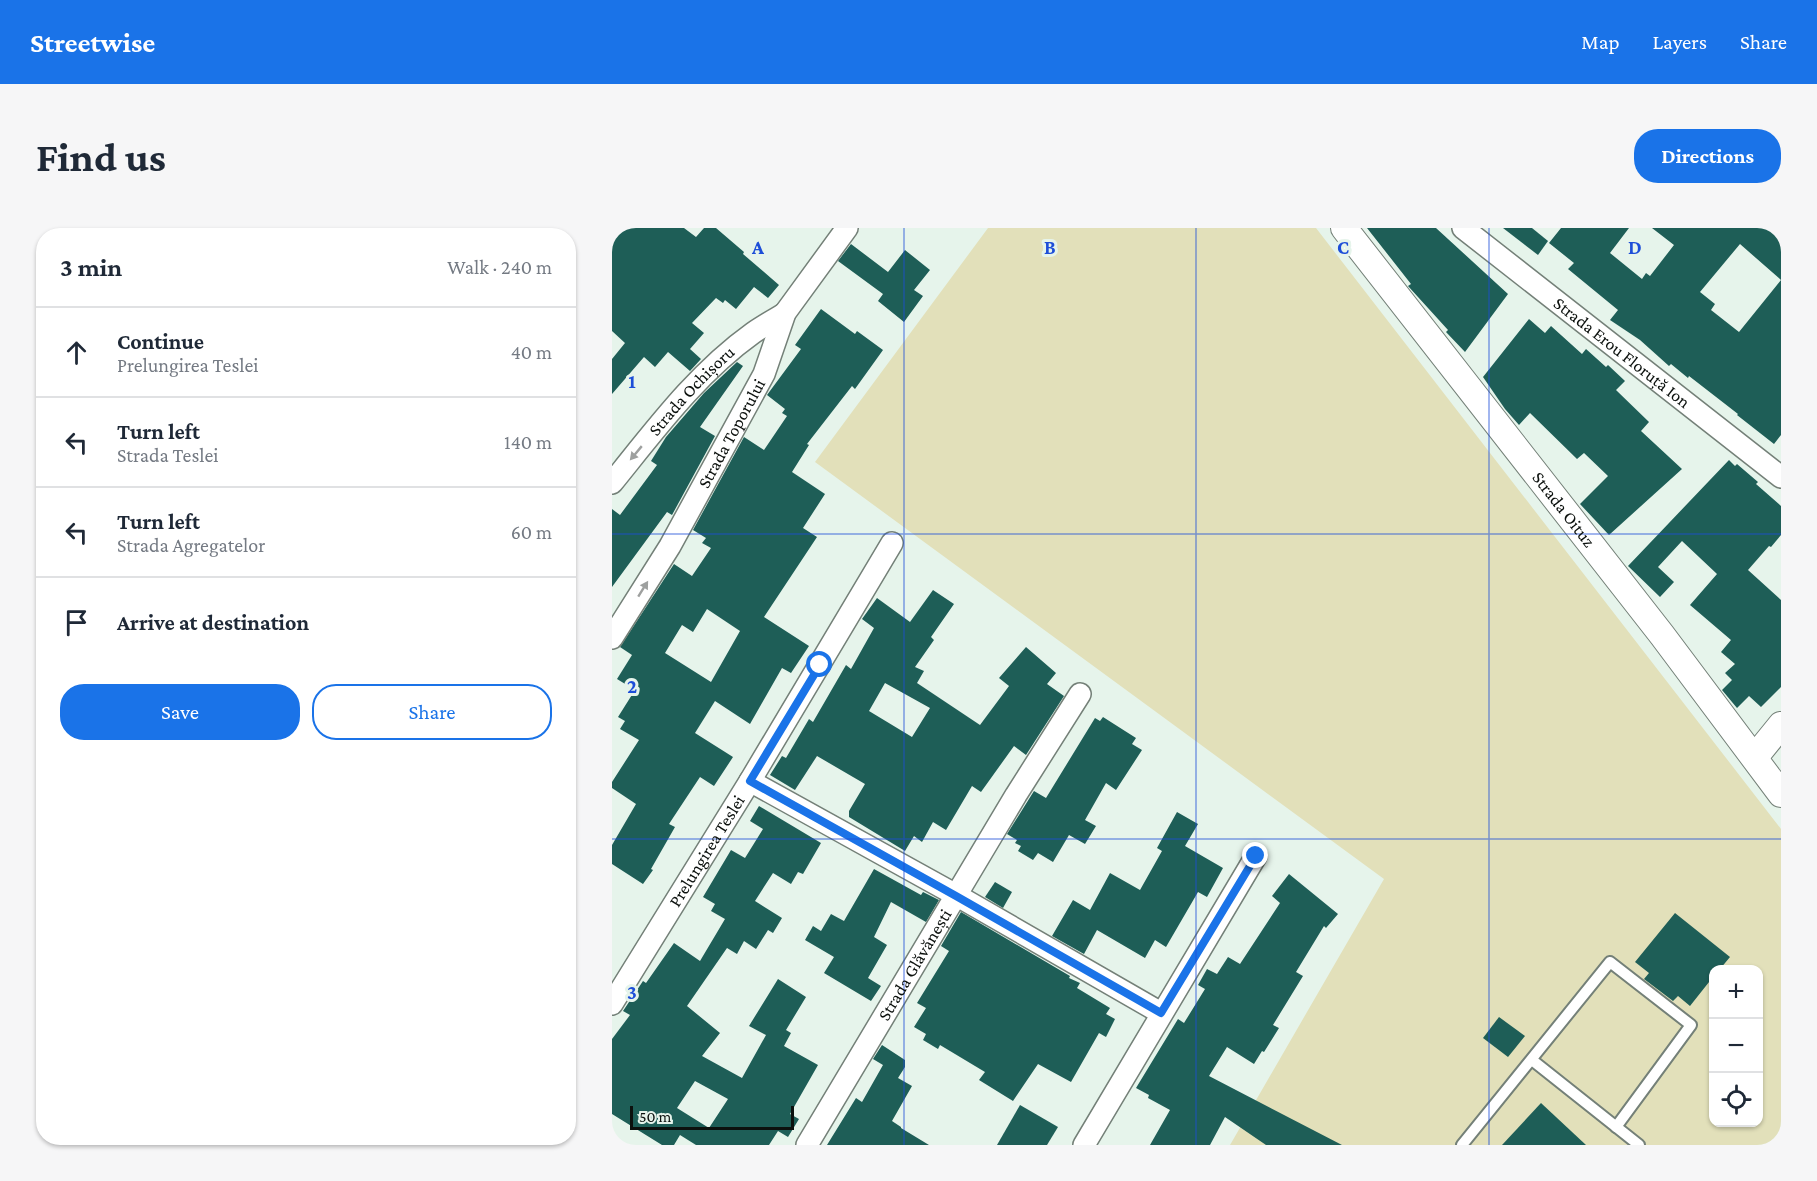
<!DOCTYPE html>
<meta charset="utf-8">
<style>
:root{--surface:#fff;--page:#f6f6f7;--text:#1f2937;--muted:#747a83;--line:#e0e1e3;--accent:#1a73e8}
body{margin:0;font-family:"Crimson Pro",serif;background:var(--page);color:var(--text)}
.controls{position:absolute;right:18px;bottom:18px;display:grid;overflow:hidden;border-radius:12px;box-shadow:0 2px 4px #0004}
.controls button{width:54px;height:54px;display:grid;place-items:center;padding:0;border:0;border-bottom:2px solid var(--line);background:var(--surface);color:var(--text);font:30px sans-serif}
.scale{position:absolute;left:18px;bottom:15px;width:164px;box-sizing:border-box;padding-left:6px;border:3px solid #0c110e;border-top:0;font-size:16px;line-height:21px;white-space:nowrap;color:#0c110e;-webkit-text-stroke:4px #e6f4eb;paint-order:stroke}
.stop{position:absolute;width:18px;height:18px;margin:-14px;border:4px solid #1a73e8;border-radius:50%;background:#fff}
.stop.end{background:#1a73e8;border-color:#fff;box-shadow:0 2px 6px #0008}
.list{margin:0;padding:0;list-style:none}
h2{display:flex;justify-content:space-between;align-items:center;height:78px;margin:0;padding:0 24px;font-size:26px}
h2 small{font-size:20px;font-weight:400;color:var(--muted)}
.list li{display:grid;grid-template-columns:39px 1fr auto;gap:18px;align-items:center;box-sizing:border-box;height:90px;padding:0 24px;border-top:2px solid var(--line)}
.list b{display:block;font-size:22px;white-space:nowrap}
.list p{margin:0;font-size:20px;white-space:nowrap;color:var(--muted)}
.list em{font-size:20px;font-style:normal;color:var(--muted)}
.actions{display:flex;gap:12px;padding:18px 24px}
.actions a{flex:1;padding:14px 0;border:2px solid var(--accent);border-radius:24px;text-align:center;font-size:21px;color:var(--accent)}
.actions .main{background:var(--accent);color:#fff}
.icon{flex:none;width:33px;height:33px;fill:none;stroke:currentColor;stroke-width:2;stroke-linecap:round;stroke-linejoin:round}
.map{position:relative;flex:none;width:1169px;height:917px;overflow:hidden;border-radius:24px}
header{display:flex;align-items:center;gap:36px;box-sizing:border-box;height:84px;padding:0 30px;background:var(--accent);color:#fff}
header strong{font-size:28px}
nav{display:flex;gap:33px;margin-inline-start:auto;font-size:21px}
.intro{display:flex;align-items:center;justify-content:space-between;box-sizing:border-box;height:144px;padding:0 36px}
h1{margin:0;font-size:42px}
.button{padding:15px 27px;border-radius:24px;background:var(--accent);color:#fff;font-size:21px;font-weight:700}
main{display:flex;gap:36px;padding:0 36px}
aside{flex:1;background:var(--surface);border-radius:24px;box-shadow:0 2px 4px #0004}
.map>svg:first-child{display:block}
</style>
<header>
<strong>Streetwise</strong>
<nav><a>Map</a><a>Layers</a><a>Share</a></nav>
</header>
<div class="intro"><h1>Find us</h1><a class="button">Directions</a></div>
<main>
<aside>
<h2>3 min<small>Walk · 240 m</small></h2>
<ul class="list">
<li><svg class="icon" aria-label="ahead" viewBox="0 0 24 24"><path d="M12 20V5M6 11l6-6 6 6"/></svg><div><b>Continue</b><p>Prelungirea Teslei</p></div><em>40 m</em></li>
<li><svg class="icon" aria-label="left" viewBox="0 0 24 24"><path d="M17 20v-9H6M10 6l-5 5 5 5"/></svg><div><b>Turn left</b><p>Strada Teslei</p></div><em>140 m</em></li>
<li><svg class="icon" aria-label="left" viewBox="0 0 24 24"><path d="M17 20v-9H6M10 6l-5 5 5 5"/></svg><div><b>Turn left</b><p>Strada Agregatelor</p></div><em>60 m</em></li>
<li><svg class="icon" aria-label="arrive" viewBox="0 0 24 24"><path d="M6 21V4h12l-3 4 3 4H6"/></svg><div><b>Arrive at destination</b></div></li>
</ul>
<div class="actions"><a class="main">Save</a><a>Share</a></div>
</aside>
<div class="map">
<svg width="1169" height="917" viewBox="0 0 1169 917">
<rect width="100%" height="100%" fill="#e6f4eb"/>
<path fill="#e2e0ba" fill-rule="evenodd" d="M376,0h328l465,601v316h-551l154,-266 -569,-417zM1102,742h44v152h-44z"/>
<g fill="#1e5e57" fill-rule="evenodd">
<polygon points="6,0 72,0 84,9 92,0 104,0 132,24 131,26 167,57 156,70 142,59 124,81 113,72 111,75 104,70 80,95 92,105 78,121 89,131 78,143 56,124 43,139 32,129 0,166 0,131 13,115 0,103 0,7"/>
<polygon points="755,0 824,0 896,66 853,124 834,104 836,102 796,58 799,56"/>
<polygon points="891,0 920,0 936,13 926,27"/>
<path d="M949,0h68l-19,25 32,26 4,-6 4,3 24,-31 -22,-17h129v207l-7,9 -37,-29 1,-1 -49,-38 -1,2 -17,-14 -2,2 -29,-26 -30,-20 8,-10 -50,-41 6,-6 -25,-20zM1128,16l41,36 -42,52 -28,-22 4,-6 -15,-12z"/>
<polygon points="239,16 276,44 293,22 318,42 302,62 311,68 292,94 266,73 271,66 226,33"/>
<path d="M209,81l34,25 2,-3 26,19 -28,39 -3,-3 -45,58 2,1 -17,27 33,22 -22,34 14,9 -53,80 45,29 -18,27 -9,-5 -32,56 -35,-23 -20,32 38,24 -19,29 -14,-9 -31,47 6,3 -24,42 2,1 -10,14 -31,-20v-19l24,-41 -24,-16v-6l27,-42 -19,-11 5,-8 -7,-4 17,-27 -18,-11 15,-24 -12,-8 54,-83 18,12 19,-28 -9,-5 4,-5 -13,-8 51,-93 20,13 23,-34 -5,-3 3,-4 -18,-14 34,-46 -6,-4zM95,381l33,22 -29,51 -46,-29 17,-28 11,7z"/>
<polygon points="917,91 933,105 939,98 970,126 974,121 994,139 996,137 1013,153 1004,162 1037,194 1029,203 1070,241 997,307 968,276 996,248 972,225 965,231 918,185 907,197 893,181 871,149"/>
<polygon points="125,134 131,138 88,199 103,208 60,287 55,284 0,359 0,281 8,287 45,237 39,233 54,209 92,165"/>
<polygon points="1117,232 1123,238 1125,236 1146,254 1144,256 1169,278 1169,307 1159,319 1157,318 1136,342 1169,372 1169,459 1149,479 1137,468 1125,480 1110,462 1120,452 1113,445 1123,436 1109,424 1119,412 1078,377 1105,346 1070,313 1046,339 1062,354 1048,369 1016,338"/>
<path d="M321,362l21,14 -23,33 3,3 -19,27 9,4 -7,12 63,42 29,-39 -10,-8 27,-31 30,26 -9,11 17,12 -38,59 -12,-9 -33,46 -9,-6 -26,44 -13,-8 -11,20 -8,-6 -9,15 -56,-34v-6l16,-27 -48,-28 -22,34 -25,-15 12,-19 4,2 23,-39 4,3 33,-57 5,4 23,-41 -12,-9 15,-21 33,24zM273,455l45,25 -18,29 -43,-26z"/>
<polygon points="491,489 524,510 520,516 530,522 504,562 494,555 473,592 484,598 473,616 457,607 441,634 426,625 421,632 406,623 409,618 403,615 405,612 395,606 422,563 434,570 483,490 488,493"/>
<path d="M147,578l62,37 -18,31 -5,-2 -7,12 -18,-11 -18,28 27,17 -9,15 -5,-3 -12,19 -12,-8 -7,13 -10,-6 -40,58 33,27 -18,23 40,22 24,-43 -17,-9 29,-47 28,18 -20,33 5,3 -7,13 34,19 -28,49 9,5 -11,18 -10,-6 -9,14h-73l-16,-10 -6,10h-12l-50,-31v-75l18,-24 -7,-4 20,-30 3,2 28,-40 26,18 25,-42 -14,-8 4,-7 -12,-7 28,-47 14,8 18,-29 -13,-8zM83,853l33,18 -19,29 -32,-20z"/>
<polygon points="565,584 586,596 573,618 611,640 595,669 586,664 554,719 543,712 533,730 485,702 472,726 440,708 461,672 478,682 498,645 528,662 550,623 545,620"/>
<polygon points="262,641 309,667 311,664 327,672 314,694 279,674 262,709 275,717 256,750 269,758 259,773 212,745 222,729 193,712 201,698 209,703 219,686 232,693"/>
<polygon points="677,646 726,686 714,700 712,698 684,744 691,748 661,797 667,800 652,824 650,823 642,836 615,819 597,848 730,917 654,917 613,889 598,917 538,917 558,882 536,870 537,867 524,860 566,791 572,795 593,761 586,757 595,741 605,746 616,729 628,736 668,675 660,668"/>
<polygon points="383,654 400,664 391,680 373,669"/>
<polygon points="349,684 458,748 457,750 468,755 465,760 498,780 494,786 503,791 494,809 487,805 459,854 426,836 401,873 367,852 373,844 328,817 326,821 311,812 314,806 302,799 314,780 305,775 337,723 329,718"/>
<polygon points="1063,685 1118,729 1108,741 1101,741 1101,749 1078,778 1066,768 1061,773 1032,751 1037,745 1023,734"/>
<polygon points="887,789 913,808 896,829 871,810"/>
<polygon points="270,817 293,832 293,839 286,850 300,858 280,893 289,899 289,900 317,917 215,917 244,870 250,874 271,837 261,831"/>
<polygon points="929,875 974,917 890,917"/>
<polygon points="408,877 446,899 435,917 385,917"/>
</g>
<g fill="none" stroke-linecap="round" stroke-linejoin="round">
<g stroke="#748078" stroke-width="14">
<g id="service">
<polyline points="920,832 1027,917"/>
<polyline points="850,917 998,734 1079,797 1004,899"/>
</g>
</g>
<g stroke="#748078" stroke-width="24">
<g id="minor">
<path id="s1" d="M851,0l318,249"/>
<path id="s2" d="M0,255c43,-53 85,-110 141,-150 10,-7 21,-13 32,-20"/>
<path id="s3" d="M0,410l58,-92 94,-172 21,-61 62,-85"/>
<polyline points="138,553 344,667 549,785"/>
<path id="s4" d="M0,776l138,-223 142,-238"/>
<path id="s5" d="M195,917l209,-350 64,-101"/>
<polyline points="472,917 644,628"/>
</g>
</g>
<g stroke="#748078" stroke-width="28">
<g id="tertiary">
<path id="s6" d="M732,0l318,407 119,159"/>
<polyline points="1143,529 1169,497"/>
</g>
</g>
<use href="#service" stroke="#fff" stroke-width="10"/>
<use href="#minor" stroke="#fff" stroke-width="21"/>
<use href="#tertiary" stroke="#fff" stroke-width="26"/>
</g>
<defs><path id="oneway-solid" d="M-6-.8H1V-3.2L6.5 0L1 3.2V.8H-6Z" transform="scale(1.5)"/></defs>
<g fill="#9ea09f">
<use href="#oneway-solid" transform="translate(24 225) rotate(130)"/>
<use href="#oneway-solid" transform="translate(31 361) rotate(-58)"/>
</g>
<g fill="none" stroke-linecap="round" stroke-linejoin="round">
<polyline stroke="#1a73e8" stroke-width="8" points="208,437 138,553 344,668 549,785 644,628"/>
</g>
<path fill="none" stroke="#1d4ed8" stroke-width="1.5" stroke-opacity="0.55" d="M292,0v917M584,0v917M877,0v917M0,306h1169M0,611h1169"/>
<g text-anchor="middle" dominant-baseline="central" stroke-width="6" stroke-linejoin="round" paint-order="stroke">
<g font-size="18" fill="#0c110e" stroke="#e6f4eb">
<text stroke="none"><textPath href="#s1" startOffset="202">Strada Erou Floruță Ion</textPath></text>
<text stroke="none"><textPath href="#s2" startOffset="122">Strada Ochișoru</textPath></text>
<text stroke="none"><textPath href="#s3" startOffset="237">Strada Toporului</textPath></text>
<text stroke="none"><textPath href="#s6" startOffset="357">Strada Oituz</textPath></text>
<text stroke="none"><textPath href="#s4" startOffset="180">Prelungirea Teslei</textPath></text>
<text stroke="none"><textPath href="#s5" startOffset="210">Strada Glăvănești</textPath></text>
</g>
</g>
<g font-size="20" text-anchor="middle" font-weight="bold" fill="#1d4ed8" stroke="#e6f4eb" stroke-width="6" stroke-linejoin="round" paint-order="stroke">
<text x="146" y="26">A</text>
<text x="438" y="26">B</text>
<text x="731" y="26">C</text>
<text x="1023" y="26">D</text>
<text x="20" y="160">1</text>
<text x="20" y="465">2</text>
<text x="20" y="771">3</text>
</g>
</svg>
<div class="controls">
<button>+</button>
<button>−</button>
<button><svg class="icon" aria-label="locate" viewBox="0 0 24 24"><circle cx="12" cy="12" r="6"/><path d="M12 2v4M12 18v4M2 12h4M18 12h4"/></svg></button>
</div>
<div class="scale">50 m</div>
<div class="stop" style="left:208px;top:437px"></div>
<div class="stop end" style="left:644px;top:628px"></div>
</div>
</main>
